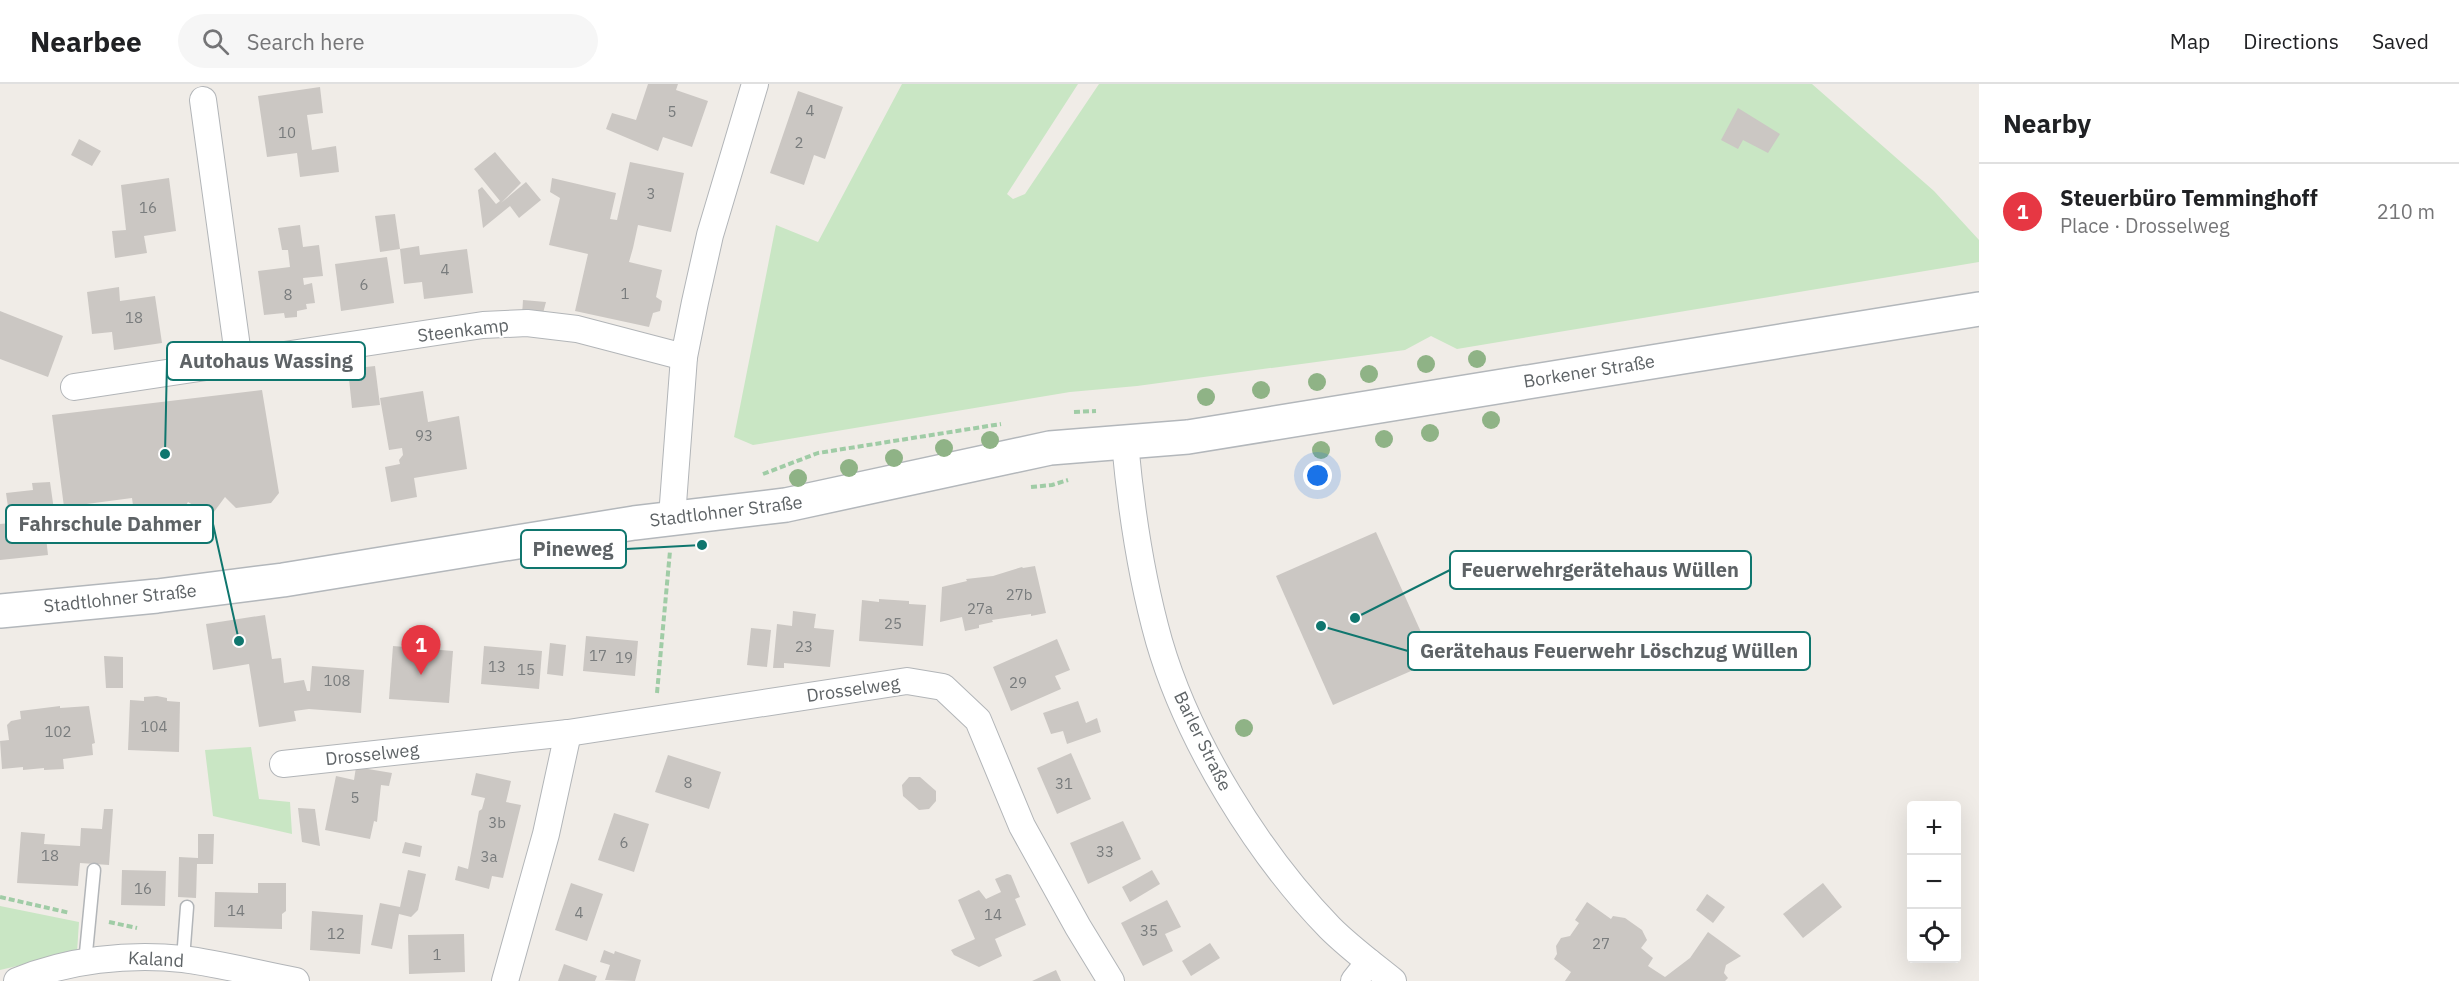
<!DOCTYPE html>
<meta charset="utf-8">
<style>
:root{--surface:#fff;--page:#f6f6f6;--text:#202124;--muted:#757577;--line:#e0e0e0;--accent:#e63743}
body{margin:0;font-family:"IBM Plex Sans",sans-serif;background:var(--page);color:var(--text)}
.controls{position:absolute;right:18px;bottom:18px;display:grid;overflow:hidden;border-radius:6px;box-shadow:0 6px 24px #0002}
.controls button{width:54px;height:54px;display:grid;place-items:center;padding:0;border:0;border-bottom:2px solid var(--line);background:var(--surface);color:var(--text);font:30px sans-serif}
.you{position:absolute;left:1318px;top:392px;width:21px;height:21px;margin:-15px;border:4px solid #fff;border-radius:50%;background:#1a73e8;box-shadow:0 0 0 9px #1a73e833}
.badge{display:grid;place-items:center;width:39px;height:39px;border-radius:50%;background:var(--accent);color:#fff;font-size:20px;font-weight:700}
.pin{position:absolute;translate:-50% -50px;filter:drop-shadow(0 2px 3px #0008)}
.pin::after{content:'';position:absolute;top:32px;width:21px;height:18px;background:inherit;clip-path:polygon(0 0,100% 0,50% 100%)}
.list{margin:0;padding:0;list-style:none}
h2{display:flex;justify-content:space-between;align-items:center;height:78px;margin:0;padding:0 24px;font-size:26px}
h2 small{font-size:20px;font-weight:400;color:var(--muted)}
.list li{display:grid;grid-template-columns:39px 1fr auto;gap:18px;align-items:center;box-sizing:border-box;height:96px;padding:0 24px;border-top:2px solid var(--line)}
.list b{display:block;font-size:22px;white-space:nowrap}
.list p{margin:0;font-size:20px;white-space:nowrap;color:var(--muted)}
.list em{font-size:20px;font-style:normal;color:var(--muted)}
.icon{flex:none;width:33px;height:33px;fill:none;stroke:currentColor;stroke-width:2;stroke-linecap:round;stroke-linejoin:round}
.map{position:relative;flex:none;width:1979px;height:897px;overflow:hidden}
header{display:flex;align-items:center;gap:36px;box-sizing:border-box;height:84px;padding:0 30px;background:var(--surface);border-bottom:2px solid var(--line)}
header strong{font-size:28px}
nav{display:flex;gap:33px;margin-inline-start:auto;font-size:21px}
.search{width:420px;height:54px;background:var(--page);display:flex;align-items:center;gap:15px;box-sizing:border-box;padding:0 21px;border-radius:33px;color:var(--muted);font-size:22px}
main{display:flex}
aside{flex:1;background:var(--surface)}
.map>svg:first-child{display:block}
</style>
<header>
<strong>Nearbee</strong>
<div class="search"><svg class="icon" aria-label="search" viewBox="0 0 24 24"><circle cx="10" cy="10" r="6"/><path d="M15 15l6 6"/></svg>Search here</div>
<nav><a>Map</a><a>Directions</a><a>Saved</a></nav>
</header>
<main>
<div class="map">
<svg width="1979" height="897" viewBox="0 0 1979 897">
<rect width="100%" height="100%" fill="#f0ece7"/>
<g fill="#c9e6c4">
<polygon points="902,0 1078,0 1007,110 1013,115 1025,110 1099,0 1812,0 1934,107 1979,156 1979,178 1457,265 1431,252 1405,266 1137,302 1070,308 753,361 734,353 776,141 818,158"/>
<polygon points="251,663 259,715 290,718 292,750 213,732 205,666"/>
<polygon points="0,822 79,838 77,868 0,886"/>
</g>
<g fill="#cbc7c3">
<polygon points="648,0 678,0 676,6 708,17 692,63 663,53 658,67 606,45 612,29 636,36"/>
<polygon points="320,3 323,29 307,31 312,66 336,62 339,88 300,93 297,69 267,73 258,12"/>
<polygon points="798,7 843,23 825,75 814,71 804,101 770,89"/>
<polygon points="1738,24 1780,50 1768,69 1743,56 1738,65 1721,56"/>
<polygon points="79,55 101,67 92,82 71,71"/>
<polygon points="495,68 521,99 501,119 526,98 541,116 519,134 510,122 483,144 478,106 482,103 496,120 500,117 474,85"/>
<polygon points="630,78 684,89 671,148 638,141 633,164 629,178 662,186 656,213 662,217 660,227 653,229 649,243 575,227 588,170 549,161 560,114 550,108 552,94 616,109 610,135 617,136"/>
<polygon points="169,94 176,147 144,152 147,169 115,174 112,147 126,146 121,101"/>
<polygon points="395,130 400,165 380,168 375,132"/>
<polygon points="300,141 303,163 319,161 323,192 303,194 304,201 312,199 315,219 306,220 307,225 297,227 297,233 285,234 284,229 264,231 258,187 290,183 288,166 282,166 278,144"/>
<polygon points="419,162 420,171 467,165 473,209 424,215 422,198 404,200 400,165"/>
<polygon points="387,173 394,219 341,227 335,180"/>
<polygon points="119,203 120,217 155,212 162,259 114,266 112,248 92,250 87,208"/>
<polygon points="523,216 546,218 542,233 522,231"/>
<polygon points="0,227 63,252 48,293 0,275"/>
<polygon points="375,282 380,321 352,324 348,285"/>
<polygon points="262,306 279,409 271,419 236,424 225,413 211,432 188,418 179,433 148,435 134,429 132,414 64,423 52,331"/>
<polygon points="423,307 428,338 459,332 467,385 414,394 417,413 391,418 385,383 400,380 399,376 403,371 402,364 389,366 380,314"/>
<polygon points="50,398 54,426 9,430 6,409 33,406 32,399"/>
<polygon points="44,436 48,471 0,476 0,440"/>
<polygon points="1376,448 1434,577 1333,621 1276,492"/>
<polygon points="1035,482 1046,529 1031,532 1031,530 992,536 993,538 979,541 979,544 965,547 962,533 940,538 942,503 967,497 966,495 993,492 1022,483 1023,484"/>
<polygon points="879,515 909,517 909,520 926,521 923,562 859,557 862,516 879,518"/>
<polygon points="793,527 816,530 814,544 834,546 830,583 784,579 784,584 773,584 777,540 792,542"/>
<polygon points="265,531 272,575 281,574 284,599 304,596 307,607 310,607 312,582 364,586 361,629 309,625 294,627 296,637 259,643 249,580 213,586 206,540"/>
<polygon points="751,544 771,546 767,583 747,581"/>
<polygon points="586,552 638,557 635,592 583,587"/>
<polygon points="1057,555 1070,586 1055,592 1061,605 1011,627 993,583"/>
<polygon points="550,559 566,561 563,592 547,590"/>
<polygon points="393,562 453,567 449,619 389,615"/>
<polygon points="484,562 542,567 539,605 481,600"/>
<polygon points="104,572 123,573 123,604 106,604"/>
<polygon points="157,612 167,614 167,617 180,618 179,668 128,666 130,616 144,617 144,613"/>
<polygon points="1078,617 1086,639 1097,634 1101,648 1067,660 1063,647 1051,650 1043,629"/>
<polygon points="60,622 60,624 89,622 95,659 92,660 93,671 63,675 64,685 44,686 44,684 23,686 23,683 2,685 0,657 9,656 7,641 11,637 21,635 20,627"/>
<polygon points="1071,669 1091,715 1057,730 1037,684"/>
<polygon points="668,671 721,688 709,725 655,708"/>
<polygon points="356,683 392,689 389,702 381,701 377,738 374,737 370,755 325,746 336,692 354,696"/>
<polygon points="476,689 511,697 506,718 521,721 503,794 492,792 489,805 455,796 458,782 468,785 479,727 482,725 485,714 471,711"/>
<polygon points="909,693 920,693 936,707 936,717 929,725 919,726 903,712 902,701"/>
<polygon points="298,724 315,725 320,762 302,758"/>
<polygon points="104,725 113,725 109,781 80,779 78,802 17,799 21,748 45,750 44,760 80,762 81,744 102,745"/>
<polygon points="614,729 649,740 634,788 598,776"/>
<polygon points="1123,737 1141,775 1088,800 1070,759"/>
<polygon points="198,750 214,750 213,780 197,780 196,814 178,813 179,773 198,774"/>
<polygon points="405,758 422,762 420,773 402,769"/>
<polygon points="122,786 166,787 165,822 121,821"/>
<polygon points="408,786 426,790 418,826 411,833 399,830 392,865 371,861 380,819 400,823"/>
<polygon points="1152,786 1160,800 1130,818 1122,803"/>
<polygon points="1007,790 1011,791 1020,813 1015,815 1026,841 995,855 1002,872 979,883 954,871 951,866 975,855 958,816 979,806 986,815 1001,808 995,795"/>
<polygon points="258,799 286,799 286,827 282,830 282,845 214,843 215,808 258,809"/>
<polygon points="571,799 603,810 587,857 555,846"/>
<polygon points="1823,799 1842,823 1803,854 1783,830"/>
<polygon points="1707,810 1725,823 1713,839 1696,826"/>
<polygon points="1167,816 1181,843 1165,850 1173,867 1143,882 1121,839"/>
<polygon points="1587,818 1611,835 1613,832 1625,834 1642,846 1647,856 1641,864 1653,874 1648,882 1665,893 1690,874 1708,848 1741,872 1726,881 1724,889 1728,894 1725,897 1565,897 1571,888 1554,875 1557,870 1556,862 1561,854 1570,852 1579,839 1575,836"/>
<polygon points="312,827 363,831 360,870 310,866"/>
<polygon points="464,850 465,888 409,890 408,851"/>
<polygon points="1210,859 1220,874 1191,892 1182,877"/>
<polygon points="604,866 614,870 615,867 641,876 635,897 605,896 610,881 600,878"/>
<polygon points="564,880 597,892 595,897 558,897"/>
<polygon points="1056,886 1061,897 1032,897"/>
</g>
<g fill="none" stroke-linecap="round" stroke-linejoin="round">
<g stroke="#b2b5b8" stroke-width="15">
<g id="service">
<polyline points="183,875 187,823"/>
<polyline points="85,879 94,786"/>
</g>
</g>
<g stroke="#b2b5b8" stroke-width="28">
<g id="minor">
<polyline points="203,16 239,278"/>
<polyline points="74,303 483,241 527,239 577,245 684,273"/>
<path d="M1125,359c6,66 16,134 34,198 29,100 99,213 171,287 19,19 42,36 63,53"/>
<polyline points="672,433 684,273 695,218 710,151 755,0"/>
<polyline points="283,680 568,649 907,597 943,603 978,636 1022,742 1078,843 1111,897"/>
<path d="M17,897c50,-21 112,-28 166,-22 38,5 76,15 113,22"/>
<polyline points="505,897 546,750 568,649"/>
<polyline points="1354,897 1369,878"/>
</g>
</g>
<g stroke="#b3b7bb" stroke-width="36">
<polyline id="secondary" points="0,527 157,512 283,496 634,439 786,421 1050,364 1188,353 1979,225"/>
</g>
<g stroke="#a0cca6" stroke-width="4" stroke-dasharray="6 3" stroke-linecap="butt">
<polyline points="1074,328 1096,327"/>
<polyline points="763,390 818,369 1001,340"/>
<polyline points="1031,403 1052,401 1068,396"/>
<polyline points="657,609 670,467"/>
<polyline points="0,813 70,829"/>
<polyline points="109,838 137,844"/>
</g>
<use href="#service" stroke="#fff" stroke-width="12"/>
<use href="#minor" stroke="#fff" stroke-width="26"/>
<use href="#secondary" stroke="#fff" stroke-width="33"/>
</g>
<g fill="#8fb386">
<circle cx="1477" cy="275" r="9"/>
<circle cx="1426" cy="280" r="9"/>
<circle cx="1369" cy="290" r="9"/>
<circle cx="1317" cy="298" r="9"/>
<circle cx="1261" cy="306" r="9"/>
<circle cx="1206" cy="313" r="9"/>
<circle cx="1491" cy="336" r="9"/>
<circle cx="1430" cy="349" r="9"/>
<circle cx="1384" cy="355" r="9"/>
<circle cx="990" cy="356" r="9"/>
<circle cx="944" cy="364" r="9"/>
<circle cx="1321" cy="366" r="9"/>
<circle cx="894" cy="374" r="9"/>
<circle cx="849" cy="384" r="9"/>
<circle cx="798" cy="394" r="9"/>
<circle cx="1244" cy="644" r="9"/>
</g>
<g text-anchor="middle" dominant-baseline="central" stroke-width="4.5" stroke-linejoin="round" paint-order="stroke">
<g font-size="15" fill="#797c7d">
<text x="810" y="26">4</text>
<text x="672" y="27">5</text>
<text x="287" y="48">10</text>
<text x="799" y="58">2</text>
<text x="651" y="109">3</text>
<text x="148" y="123">16</text>
<text x="445" y="185">4</text>
<text x="364" y="200">6</text>
<text x="625" y="209">1</text>
<text x="288" y="210">8</text>
<text x="134" y="233">18</text>
<text x="424" y="351">93</text>
<text x="1019" y="510">27b</text>
<text x="980" y="524">27a</text>
<text x="893" y="539">25</text>
<text x="804" y="562">23</text>
<text x="598" y="571">17</text>
<text x="624" y="573">19</text>
<text x="497" y="582">13</text>
<text x="526" y="585">15</text>
<text x="337" y="596">108</text>
<text x="1018" y="598">29</text>
<text x="154" y="642">104</text>
<text x="58" y="647">102</text>
<text x="688" y="698">8</text>
<text x="1064" y="699">31</text>
<text x="355" y="713">5</text>
<text x="497" y="738">3b</text>
<text x="624" y="758">6</text>
<text x="1105" y="767">33</text>
<text x="50" y="771">18</text>
<text x="489" y="772">3a</text>
<text x="143" y="804">16</text>
<text x="236" y="826">14</text>
<text x="579" y="828">4</text>
<text x="993" y="830">14</text>
<text x="1149" y="846">35</text>
<text x="336" y="849">12</text>
<text x="1601" y="859">27</text>
<text x="437" y="870">1</text>
</g>
<g font-size="18" fill="#5e6366" stroke="#fff">
<text transform="translate(463 246) rotate(-7)">Steenkamp</text>
<text transform="translate(1589 287) rotate(-9)">Borkener Straße</text>
<text transform="translate(726 427) rotate(-7)">Stadtlohner Straße</text>
<text transform="translate(120 514) rotate(-6)">Stadtlohner Straße</text>
<text transform="translate(853 605) rotate(-8)">Drosselweg</text>
<text transform="translate(1203 657) rotate(64)">Barler Straße</text>
<text transform="translate(372 670) rotate(-6)">Drosselweg</text>
<text transform="translate(156 875) rotate(3)">Kaland</text>
</g>
</g>
<path fill="none" stroke="#0f766e" stroke-width="2" d="M165 370L167 277M239 557L213 440M702 461L626 465M1355 534L1450 486M1321 542L1408 567"/>
<g fill="#0f766e" stroke="#fff" stroke-width="2">
<circle cx="165" cy="370" r="6"/>
<circle cx="239" cy="557" r="6"/>
<circle cx="702" cy="461" r="6"/>
<circle cx="1355" cy="534" r="6"/>
<circle cx="1321" cy="542" r="6"/>
</g>
<g fill="#fff" stroke="#0f766e" stroke-width="2">
<rect x="167" y="258" width="198" height="38" rx="6"/>
<rect x="6" y="421" width="207" height="38" rx="6"/>
<rect x="521" y="446" width="105" height="38" rx="6"/>
<rect x="1450" y="467" width="301" height="38" rx="6"/>
<rect x="1408" y="548" width="402" height="38" rx="6"/>
</g>
<g font-size="20" text-anchor="middle" font-weight="bold" fill="#5e6366">
<text x="266" y="284">Autohaus Wassing</text>
<text x="110" y="447">Fahrschule Dahmer</text>
<text x="573" y="472">Pineweg</text>
<text x="1600" y="493">Feuerwehrgerätehaus Wüllen</text>
<text x="1609" y="574">Gerätehaus Feuerwehr Löschzug Wüllen</text>
</g>
</svg>
<div class="controls">
<button>+</button>
<button>−</button>
<button><svg class="icon" aria-label="locate" viewBox="0 0 24 24"><circle cx="12" cy="12" r="6"/><path d="M12 2v4M12 18v4M2 12h4M18 12h4"/></svg></button>
</div>
<div class="you"></div>
<div class="pin badge" style="left:421px;top:591px">1</div>
</div>
<aside>
<h2>Nearby<small></small></h2>
<ul class="list">
<li><span class="badge">1</span><div><b>Steuerbüro Temminghoff</b><p>Place · Drosselweg</p></div><em>210 m</em></li>
</ul>
</aside>
</main>
